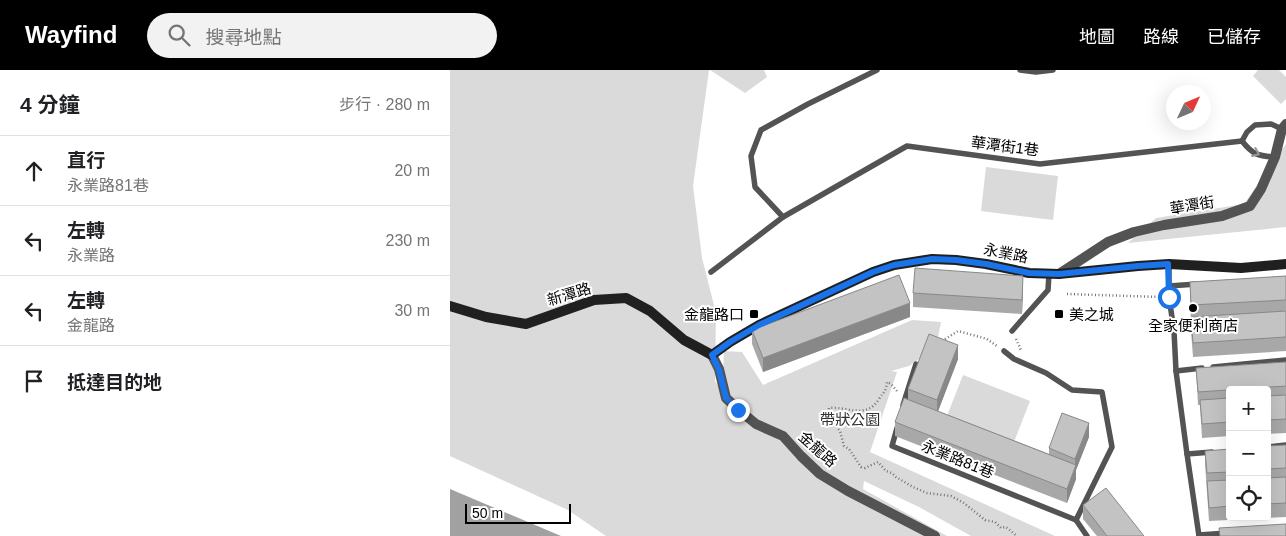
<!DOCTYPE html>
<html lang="zh-TW">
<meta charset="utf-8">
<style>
:root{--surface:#fff;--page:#f2f2f2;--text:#202124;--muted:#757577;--line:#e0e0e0;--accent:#000}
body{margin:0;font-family:Arial,"Noto Sans TC",sans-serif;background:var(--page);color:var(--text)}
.controls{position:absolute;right:15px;bottom:15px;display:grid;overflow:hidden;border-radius:5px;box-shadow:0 5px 20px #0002}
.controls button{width:45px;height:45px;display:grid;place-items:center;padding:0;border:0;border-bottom:1px solid var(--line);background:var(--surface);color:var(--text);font:25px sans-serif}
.compass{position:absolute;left:716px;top:15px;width:45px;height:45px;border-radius:50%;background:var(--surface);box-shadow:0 5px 20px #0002;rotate:46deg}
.scale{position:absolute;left:15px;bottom:12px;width:106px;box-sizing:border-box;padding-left:5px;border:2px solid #000;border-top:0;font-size:14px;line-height:18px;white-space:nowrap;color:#000;-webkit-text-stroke:4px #fff;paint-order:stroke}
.stop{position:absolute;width:15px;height:15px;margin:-11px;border:4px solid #1a73e8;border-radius:50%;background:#fff}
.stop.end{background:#1a73e8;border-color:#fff;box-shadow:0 1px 5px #0008}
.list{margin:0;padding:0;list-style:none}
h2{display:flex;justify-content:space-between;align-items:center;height:65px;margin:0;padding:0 20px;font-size:21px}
h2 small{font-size:16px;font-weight:400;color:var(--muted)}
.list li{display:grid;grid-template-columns:32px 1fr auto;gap:15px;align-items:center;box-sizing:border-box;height:70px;padding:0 20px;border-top:1px solid var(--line)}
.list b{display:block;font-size:19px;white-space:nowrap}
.list p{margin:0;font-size:16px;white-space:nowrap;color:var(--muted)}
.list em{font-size:16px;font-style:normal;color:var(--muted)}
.icon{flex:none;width:28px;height:28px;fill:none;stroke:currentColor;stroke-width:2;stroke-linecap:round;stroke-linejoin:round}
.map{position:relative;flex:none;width:836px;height:466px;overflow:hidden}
header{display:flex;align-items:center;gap:30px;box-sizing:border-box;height:70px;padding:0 25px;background:var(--accent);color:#fff}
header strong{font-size:24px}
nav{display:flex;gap:28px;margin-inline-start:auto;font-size:18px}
.search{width:350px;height:45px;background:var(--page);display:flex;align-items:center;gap:12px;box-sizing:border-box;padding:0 18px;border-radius:28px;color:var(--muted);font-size:19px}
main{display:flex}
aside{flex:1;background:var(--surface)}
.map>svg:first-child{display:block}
</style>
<header>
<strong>Wayfind</strong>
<div class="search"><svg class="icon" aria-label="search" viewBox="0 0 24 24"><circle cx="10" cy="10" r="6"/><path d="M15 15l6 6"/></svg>搜尋地點</div>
<nav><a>地圖</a><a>路線</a><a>已儲存</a></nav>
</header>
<main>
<aside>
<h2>4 分鐘<small>步行 · 280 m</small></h2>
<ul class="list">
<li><svg class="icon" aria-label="ahead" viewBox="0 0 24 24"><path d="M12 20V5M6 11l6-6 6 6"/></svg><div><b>直行</b><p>永業路81巷</p></div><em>20 m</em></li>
<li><svg class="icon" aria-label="left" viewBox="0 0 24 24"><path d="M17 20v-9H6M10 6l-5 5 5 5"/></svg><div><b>左轉</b><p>永業路</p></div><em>230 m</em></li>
<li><svg class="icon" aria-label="left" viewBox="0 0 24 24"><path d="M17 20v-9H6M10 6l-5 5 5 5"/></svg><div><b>左轉</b><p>金龍路</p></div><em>30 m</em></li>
<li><svg class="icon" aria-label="arrive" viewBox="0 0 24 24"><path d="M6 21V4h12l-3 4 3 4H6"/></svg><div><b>抵達目的地</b></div></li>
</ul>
</aside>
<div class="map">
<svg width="836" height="466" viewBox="0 0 836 466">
<rect width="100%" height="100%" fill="#fff"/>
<g fill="#dadada">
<polygon points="0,0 259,0 243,116 252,188 266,243 265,311 272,322 274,281 292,282 313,315 462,250 491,252 486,277 459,296 441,301 447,302 420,382 605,466 521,466 469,437 414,411 413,419 497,466 156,466 118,440 0,386"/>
<polygon points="260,0 314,0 317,7 295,23"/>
<polygon points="808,0 829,0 836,7 836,29 831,34 803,6"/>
<polygon points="836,74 836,157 678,173 706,148 794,134"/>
<polygon points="536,97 608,106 603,150 531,141"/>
<polygon points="513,305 580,331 562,377 495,351"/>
</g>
<polygon fill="#a1a1a1" points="0,419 111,466 0,466"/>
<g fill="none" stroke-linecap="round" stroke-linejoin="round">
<g stroke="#757575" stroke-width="2.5" stroke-dasharray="1 2.5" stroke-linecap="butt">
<polyline points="617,224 710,227"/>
<polyline points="566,269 571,280 569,280"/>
<polyline points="492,271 508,261 537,269 547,276"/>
<path d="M447,321l-6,-7 -4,-2c-1,10 -3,9 -8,17 -13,21 -32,7 -50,9l-1,8 12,15 4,15 5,3 12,18 4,1 13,-6 8,9 6,2 4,4 17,10 14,6 24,3 13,7 21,17 10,2 6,6 5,-1 11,9"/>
</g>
<g stroke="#535353" stroke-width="5.5">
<polyline points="570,0 586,2 603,0"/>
<polyline points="792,71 797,62 805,55 821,54 832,59"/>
<path d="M792,71c11,14 16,15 33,16"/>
<polyline points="333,147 305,117 301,86 311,60 358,34 427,0"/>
<polyline points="719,194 719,227 724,261 726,301 737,384 749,466"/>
<polyline points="261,202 333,147 457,76 590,94 792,71"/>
<polyline points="719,216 747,214"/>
<polyline points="562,261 598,220 599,204"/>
<polyline points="554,281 564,289 596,303 622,320 652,322 662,377 626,450"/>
<polyline points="763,297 836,290"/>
<polyline points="726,301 752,298"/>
<polyline points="453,335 466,294"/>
<polyline points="447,358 442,376 626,450 637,466"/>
<polyline points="817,377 836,375"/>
<polyline points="737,384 762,382"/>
<polyline points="749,465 777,463"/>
</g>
<g stroke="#535353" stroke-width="10">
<polyline points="609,204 658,172 684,162 714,155 772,146 800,136 811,119 825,87 832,59 836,54"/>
<polyline points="262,285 269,299 276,328 289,340 306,354 333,366 351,386 370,404 398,421 485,466"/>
</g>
<polyline stroke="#202020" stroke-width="10" points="0,236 36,247 76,254 144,230 176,228 200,241 234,270 262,285 280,272 309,255 423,202 444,195 482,189 506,190 536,194 579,203 609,204 688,196 719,194 791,198 836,194"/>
</g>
<g fill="#a8a8a8">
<polygon points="836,206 836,281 743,287 741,261 740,212"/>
<polygon points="573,219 572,244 463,237 463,223"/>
<polygon points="460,247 313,302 302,274 302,260"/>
<polygon points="508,289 488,341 599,384 599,378 639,367 626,400 626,409 617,433 445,366 445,352 458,330 458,319"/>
<polygon points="836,292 836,363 817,364 817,320 780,320 780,366 752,368 750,335 748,335 746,298"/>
<polygon points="836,375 836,447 759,451 755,394 755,381 780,379 780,447 817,447 817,376"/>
<polygon points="633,435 694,466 647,466 633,449"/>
</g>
<g fill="#888">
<polygon points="573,206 573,219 572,244 572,230"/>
<polygon points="460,233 460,247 313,302 313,288"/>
<polygon points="508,275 508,289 487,344 487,330"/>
<polygon points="639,353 639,367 626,400 626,409 617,433 617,419 625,398 625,389"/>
</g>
<g fill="#c3c3c3" stroke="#888">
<polygon points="465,198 573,206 572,230 463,223"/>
<polygon points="449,205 460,233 313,288 302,260"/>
<polygon points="836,206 836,230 741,235 740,212"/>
<polygon points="836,241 836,267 743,273 741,247"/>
<polygon points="479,264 508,275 487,330 458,319"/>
<polygon points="836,292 836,316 748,322 746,298"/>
<polygon points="836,325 836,349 817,350 817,326"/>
<polygon points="454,328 626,395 617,419 445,352"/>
<polygon points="780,328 780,352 752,354 750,330"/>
<polygon points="612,343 639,353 625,389 599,378"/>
<polygon points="836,375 836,398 817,399 817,376"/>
<polygon points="780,379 780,402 757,403 755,381"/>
<polygon points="836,407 836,433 817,434 817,408"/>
<polygon points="780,410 780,436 759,438 757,411"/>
<polygon points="656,418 694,466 657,466 633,435"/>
<polygon points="836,454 836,466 770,466 769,458"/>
</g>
<defs><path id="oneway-chevron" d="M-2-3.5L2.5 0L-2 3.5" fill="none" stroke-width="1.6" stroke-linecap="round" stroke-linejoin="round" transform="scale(1.25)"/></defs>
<use stroke="#989898" href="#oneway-chevron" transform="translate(806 83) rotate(23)"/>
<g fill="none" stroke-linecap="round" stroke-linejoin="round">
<polyline stroke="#1a73e8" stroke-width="6" points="288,340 276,328 269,300 262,285 280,272 309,255 423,202 444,195 482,189 506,190 536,194 579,203 609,204 688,196 718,194 719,227"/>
</g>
<g fill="#000" stroke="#fff" stroke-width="2">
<circle cx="743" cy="238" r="5"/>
<rect x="299" y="239" width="10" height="10" rx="2.5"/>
<rect x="604" y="239" width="10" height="10" rx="2.5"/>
</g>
<g text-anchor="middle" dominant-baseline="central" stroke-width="4" stroke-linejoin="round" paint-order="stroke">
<g font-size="15" fill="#000" stroke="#fff">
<text transform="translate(555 76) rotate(7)">華潭街1巷</text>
<text transform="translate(742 135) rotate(-9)">華潭街</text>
<text transform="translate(556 183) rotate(11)">永業路</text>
<text transform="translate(119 224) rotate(-17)">新潭路</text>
<text transform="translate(368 379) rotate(42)">金龍路</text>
<text transform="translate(508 389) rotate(22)">永業路81巷</text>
</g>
<g font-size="15" fill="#000" stroke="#fff" text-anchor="end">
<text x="294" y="244">金龍路口</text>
<text x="619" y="244" text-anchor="start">美之城</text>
<text x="743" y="255" text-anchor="middle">全家便利商店</text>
</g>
<g font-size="15" fill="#313131" stroke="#fff">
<text x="400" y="349">帶狀公園</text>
</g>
</g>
</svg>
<div class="controls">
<button>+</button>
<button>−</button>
<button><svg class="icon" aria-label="locate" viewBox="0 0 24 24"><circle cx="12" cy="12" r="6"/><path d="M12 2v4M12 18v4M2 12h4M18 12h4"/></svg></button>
</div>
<svg class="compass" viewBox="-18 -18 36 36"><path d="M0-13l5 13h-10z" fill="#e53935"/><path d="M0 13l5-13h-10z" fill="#757577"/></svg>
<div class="scale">50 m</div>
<div class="stop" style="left:719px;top:227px"></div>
<div class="stop end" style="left:288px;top:340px"></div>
</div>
</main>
